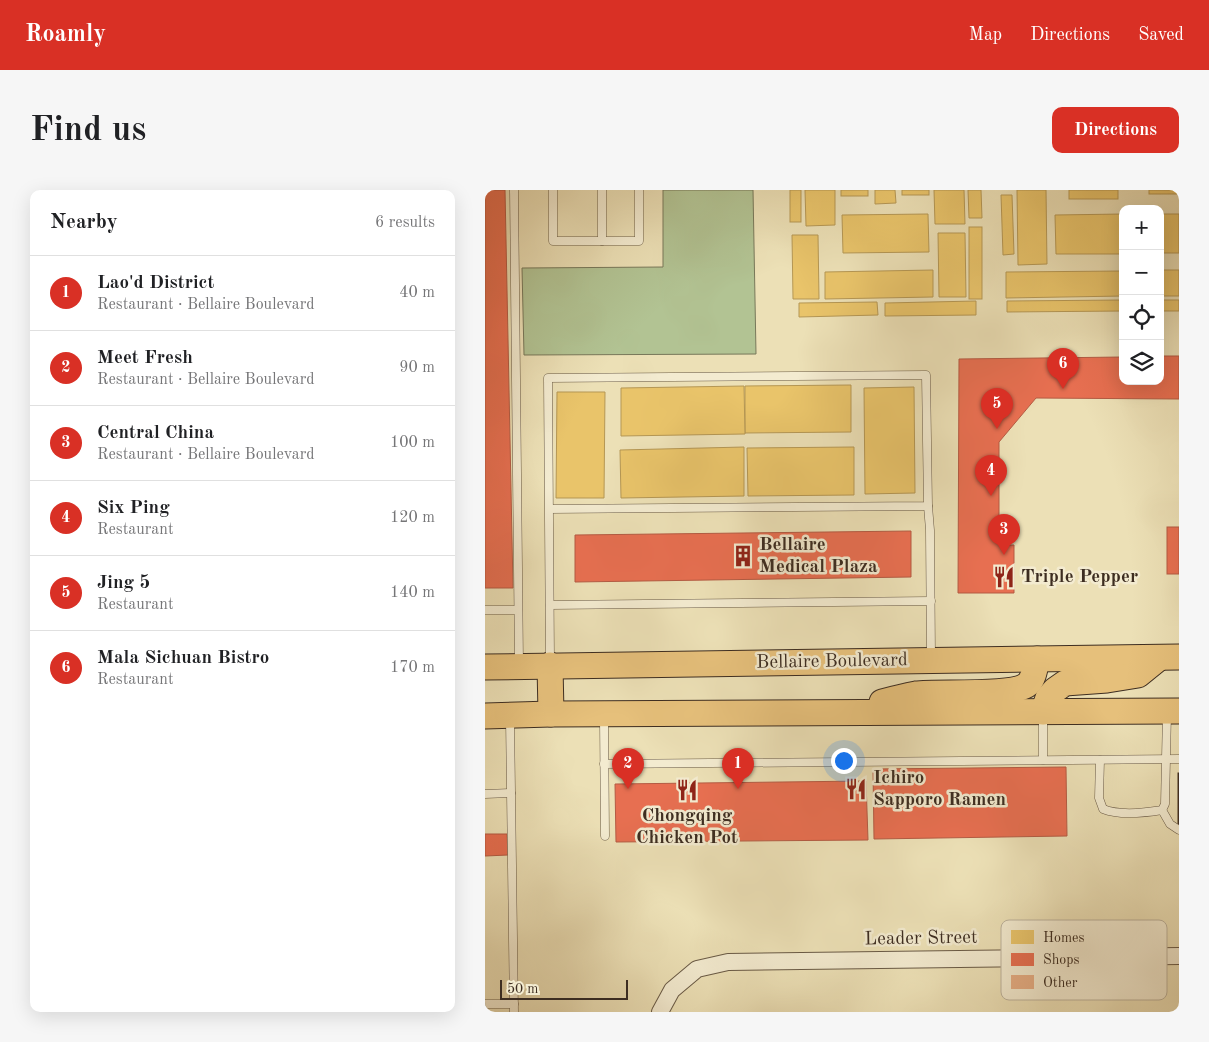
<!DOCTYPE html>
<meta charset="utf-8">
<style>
:root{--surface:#fff;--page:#f6f6f6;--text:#202124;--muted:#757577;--line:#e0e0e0;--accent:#d93025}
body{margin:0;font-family:"Old Standard TT",serif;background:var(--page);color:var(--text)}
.controls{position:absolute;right:15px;top:15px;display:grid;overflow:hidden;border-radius:10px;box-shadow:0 5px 20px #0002}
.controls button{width:45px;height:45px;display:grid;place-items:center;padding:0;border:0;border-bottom:1px solid var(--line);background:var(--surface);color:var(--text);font:25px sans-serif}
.scale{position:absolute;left:15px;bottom:12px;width:128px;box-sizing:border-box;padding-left:5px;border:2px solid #3d2d21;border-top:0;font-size:14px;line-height:18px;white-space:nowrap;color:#3d2d21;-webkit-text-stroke:4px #f3ebd0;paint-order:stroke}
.you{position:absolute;left:358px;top:570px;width:18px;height:18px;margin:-12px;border:4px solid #fff;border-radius:50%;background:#1a73e8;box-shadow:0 0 0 8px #1a73e833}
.badge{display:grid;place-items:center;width:32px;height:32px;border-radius:50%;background:var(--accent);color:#fff;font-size:16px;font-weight:700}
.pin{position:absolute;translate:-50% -41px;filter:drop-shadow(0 1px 2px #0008)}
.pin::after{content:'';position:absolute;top:26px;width:18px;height:15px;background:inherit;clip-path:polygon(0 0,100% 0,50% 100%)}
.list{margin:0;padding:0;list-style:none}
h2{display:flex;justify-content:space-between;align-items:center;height:65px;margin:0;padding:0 20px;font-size:21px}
h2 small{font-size:16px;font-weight:400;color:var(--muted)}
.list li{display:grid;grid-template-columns:32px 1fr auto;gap:15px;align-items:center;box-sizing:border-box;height:75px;padding:0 20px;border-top:1px solid var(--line)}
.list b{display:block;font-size:19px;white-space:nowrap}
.list p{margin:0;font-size:16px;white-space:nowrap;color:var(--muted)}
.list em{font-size:16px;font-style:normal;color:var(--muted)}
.icon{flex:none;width:28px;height:28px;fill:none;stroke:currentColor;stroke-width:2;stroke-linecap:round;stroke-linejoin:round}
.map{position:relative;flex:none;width:694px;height:822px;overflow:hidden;border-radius:10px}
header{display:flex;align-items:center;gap:30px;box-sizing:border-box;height:70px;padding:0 25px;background:var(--accent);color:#fff}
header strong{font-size:24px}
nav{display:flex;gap:28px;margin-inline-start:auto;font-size:18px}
.intro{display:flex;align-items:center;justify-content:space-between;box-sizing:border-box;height:120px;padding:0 30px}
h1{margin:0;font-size:35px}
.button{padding:12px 22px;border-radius:10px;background:var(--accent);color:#fff;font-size:18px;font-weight:700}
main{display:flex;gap:30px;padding:0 30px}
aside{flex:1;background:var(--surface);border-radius:10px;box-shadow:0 5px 20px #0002}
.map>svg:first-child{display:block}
</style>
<header>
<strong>Roamly</strong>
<nav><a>Map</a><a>Directions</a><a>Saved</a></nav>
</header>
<div class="intro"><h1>Find us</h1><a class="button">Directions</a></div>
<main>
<aside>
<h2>Nearby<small>6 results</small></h2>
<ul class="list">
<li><span class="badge">1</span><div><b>Lao'd District</b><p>Restaurant · Bellaire Boulevard</p></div><em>40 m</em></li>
<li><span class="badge">2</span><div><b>Meet Fresh</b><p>Restaurant · Bellaire Boulevard</p></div><em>90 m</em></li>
<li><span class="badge">3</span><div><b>Central China</b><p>Restaurant · Bellaire Boulevard</p></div><em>100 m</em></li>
<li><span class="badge">4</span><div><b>Six Ping</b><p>Restaurant</p></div><em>120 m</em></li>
<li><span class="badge">5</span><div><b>Jing 5</b><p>Restaurant</p></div><em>140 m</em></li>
<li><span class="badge">6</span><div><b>Mala Sichuan Bistro</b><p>Restaurant</p></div><em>170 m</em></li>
</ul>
</aside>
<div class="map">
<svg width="694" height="822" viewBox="0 0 694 822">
<rect width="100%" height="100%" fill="#ece0b6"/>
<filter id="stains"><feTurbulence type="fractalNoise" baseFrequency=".004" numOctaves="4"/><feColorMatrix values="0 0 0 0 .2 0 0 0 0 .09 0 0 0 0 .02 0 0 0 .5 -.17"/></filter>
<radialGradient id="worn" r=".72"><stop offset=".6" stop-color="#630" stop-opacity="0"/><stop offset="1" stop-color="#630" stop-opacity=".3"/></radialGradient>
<polygon fill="#b2c393" stroke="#78785a" points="178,0 268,0 271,164 39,165 37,78 178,77"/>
<g fill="#e9c46a" stroke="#b59754">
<rect x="305" y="0" width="11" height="32"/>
<polygon points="320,0 350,0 350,35 321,36"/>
<rect x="356" y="0" width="27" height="6"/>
<polygon points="390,0 410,0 411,13 390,14"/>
<rect x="417" y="0" width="27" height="5"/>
<polygon points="449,0 479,0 480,34 450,34"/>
<polygon points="483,0 496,0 497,28 484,28"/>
<polygon points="532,0 561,0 562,74 533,75"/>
<rect x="584" y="0" width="49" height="9"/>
<rect x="664" y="0" width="30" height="4"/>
<polygon points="516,5 527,5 529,64 518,65"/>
<polygon points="443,24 444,62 358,63 357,25"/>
<polygon points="638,24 638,64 571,64 570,25"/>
<rect x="675" y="24" width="19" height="39"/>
<rect x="484" y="37" width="13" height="72"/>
<polygon points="453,43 480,43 481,107 454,107"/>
<polygon points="307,45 333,45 334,109 308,109"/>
<polygon points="448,80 448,107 340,109 340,82"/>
<rect x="675" y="80" width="19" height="26"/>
<polygon points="638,81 638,106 521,108 521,82"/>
<polygon points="638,110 638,121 522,122 522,111"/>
<rect x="675" y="110" width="19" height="11"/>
<polygon points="491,111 491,125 400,126 400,113"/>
<polygon points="392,112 393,125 314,127 314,113"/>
<polygon points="366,195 366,242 260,243 260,196"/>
<polygon points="259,196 260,244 136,246 136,198"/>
<polygon points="429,197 430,303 380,304 379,198"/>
<polygon points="72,202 120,202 119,308 71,308"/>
<polygon points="259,257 259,306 136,308 135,260"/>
<polygon points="369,257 369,305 263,306 262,258"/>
</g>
<g fill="#e76f51" stroke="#b45b43">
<polygon points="0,0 20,0 28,398 0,398"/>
<polygon points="675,166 694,166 694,209 551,208 514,252 514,355 529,355 529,403 473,403 474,169 638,167 638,191 675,191"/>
<rect x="682" y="337" width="12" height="47"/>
<polygon points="426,341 426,387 90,392 90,345"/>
<polygon points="581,577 582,646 389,649 388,579"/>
<polygon points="381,591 383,650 131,652 130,594"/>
<polygon points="0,644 22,644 23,665 0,666"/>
</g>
<rect fill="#e5ad84" stroke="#3d2d21" x="693" y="583" width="1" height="53"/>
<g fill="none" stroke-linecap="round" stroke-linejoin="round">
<g stroke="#695a46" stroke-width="9">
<g id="lane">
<polyline points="29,0 34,473"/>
<polyline points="68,0 68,51 154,51 154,0"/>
<polyline points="117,0 117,51"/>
<polyline points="443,316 445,340 446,468"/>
<path d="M64,319l379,-3 -2,-131 -378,3c1,94 1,189 2,283"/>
<polyline points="65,415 446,411"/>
<polyline points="0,420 33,420"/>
<polyline points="558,524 558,570"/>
<polyline points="119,528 120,646"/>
<polyline points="25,529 29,822"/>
<path d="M615,570l-1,38 4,11c17,7 41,4 59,1l3,-6 2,-91"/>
<polyline points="119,574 694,569"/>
<polyline points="0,604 26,603"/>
<polyline points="677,620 685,634 694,640"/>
<polyline points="0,814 29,814"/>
</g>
</g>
<g stroke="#695a46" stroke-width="18">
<polyline id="street" points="175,822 187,800 212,779 243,772 694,766"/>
</g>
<g stroke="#3d2d21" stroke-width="27">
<g id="primary">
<polyline points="65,475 66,524"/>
<polyline points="0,477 694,467"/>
<path d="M397,512c11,-3 23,-6 34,-8 22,-3 98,3 112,-10 6,-6 7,-16 9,-25"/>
<polyline points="558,522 563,508 570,500 580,493 622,490 653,485 674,468"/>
<polyline points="0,526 66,524 694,521"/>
</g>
</g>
<use href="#lane" stroke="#f3ebd0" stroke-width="8"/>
<use href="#street" stroke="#f3ebd0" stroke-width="16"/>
<use href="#primary" stroke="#e6c07b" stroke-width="25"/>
</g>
<defs>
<g id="building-bare" transform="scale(1.725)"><path d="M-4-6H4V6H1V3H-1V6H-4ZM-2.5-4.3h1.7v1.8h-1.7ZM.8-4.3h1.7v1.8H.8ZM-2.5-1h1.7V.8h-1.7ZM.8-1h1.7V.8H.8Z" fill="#8f2418" stroke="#f3ebd0" stroke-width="2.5" paint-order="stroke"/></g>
<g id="restaurant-bare" transform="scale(1.725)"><path d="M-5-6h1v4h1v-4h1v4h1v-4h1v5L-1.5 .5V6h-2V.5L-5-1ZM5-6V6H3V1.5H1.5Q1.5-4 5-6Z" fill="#8f2418" stroke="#f3ebd0" stroke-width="2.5" paint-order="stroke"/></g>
</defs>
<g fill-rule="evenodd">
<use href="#building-bare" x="258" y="366"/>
<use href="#restaurant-bare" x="519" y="387"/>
<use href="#restaurant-bare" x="371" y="599"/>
<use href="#restaurant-bare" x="202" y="600"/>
</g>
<g text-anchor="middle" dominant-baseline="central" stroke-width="5" stroke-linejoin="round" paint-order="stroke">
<g font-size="19" font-weight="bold" fill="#3d2d21" stroke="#f3ebd0" text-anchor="start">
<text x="274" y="355">Bellaire<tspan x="274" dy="22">Medical Plaza</tspan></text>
<text x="536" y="387">Triple Pepper</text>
<text x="388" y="588">Ichiro<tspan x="388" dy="22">Sapporo Ramen</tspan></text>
<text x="202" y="626" text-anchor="middle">Chongqing<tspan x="202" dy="22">Chicken Pot</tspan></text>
</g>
<g font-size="19" fill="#3d2d21" stroke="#f3ebd0">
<text transform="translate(347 472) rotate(-1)">Bellaire Boulevard</text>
<text transform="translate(436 749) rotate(-1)">Leader Street</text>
</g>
</g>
<rect x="516" y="730" width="166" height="80" rx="8" fill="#f3ebd0" stroke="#bcb29c" stroke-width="1"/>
<rect x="526" y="740" width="23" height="14" fill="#e9c46a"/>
<rect x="526" y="763" width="23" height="13" fill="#e76f51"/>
<rect x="526" y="785" width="23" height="14" fill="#e5ad84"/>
<g font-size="14" fill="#3d2d21">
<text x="558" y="752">Homes</text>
<text x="558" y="774">Shops</text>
<text x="558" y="797">Other</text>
</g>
<rect width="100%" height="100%" filter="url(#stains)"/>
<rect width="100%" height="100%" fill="url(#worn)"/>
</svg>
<div class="controls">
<button>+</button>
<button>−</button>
<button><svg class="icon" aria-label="locate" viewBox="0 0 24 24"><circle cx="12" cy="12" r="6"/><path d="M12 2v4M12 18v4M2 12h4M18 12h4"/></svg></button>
<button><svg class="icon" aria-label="layers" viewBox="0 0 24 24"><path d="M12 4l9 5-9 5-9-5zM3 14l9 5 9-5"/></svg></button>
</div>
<div class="scale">50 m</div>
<div class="you"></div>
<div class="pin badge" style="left:253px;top:599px">1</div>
<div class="pin badge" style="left:143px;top:599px">2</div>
<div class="pin badge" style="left:519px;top:365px">3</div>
<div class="pin badge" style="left:506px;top:306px">4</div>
<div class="pin badge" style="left:512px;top:239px">5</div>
<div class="pin badge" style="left:578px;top:199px">6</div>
</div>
</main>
